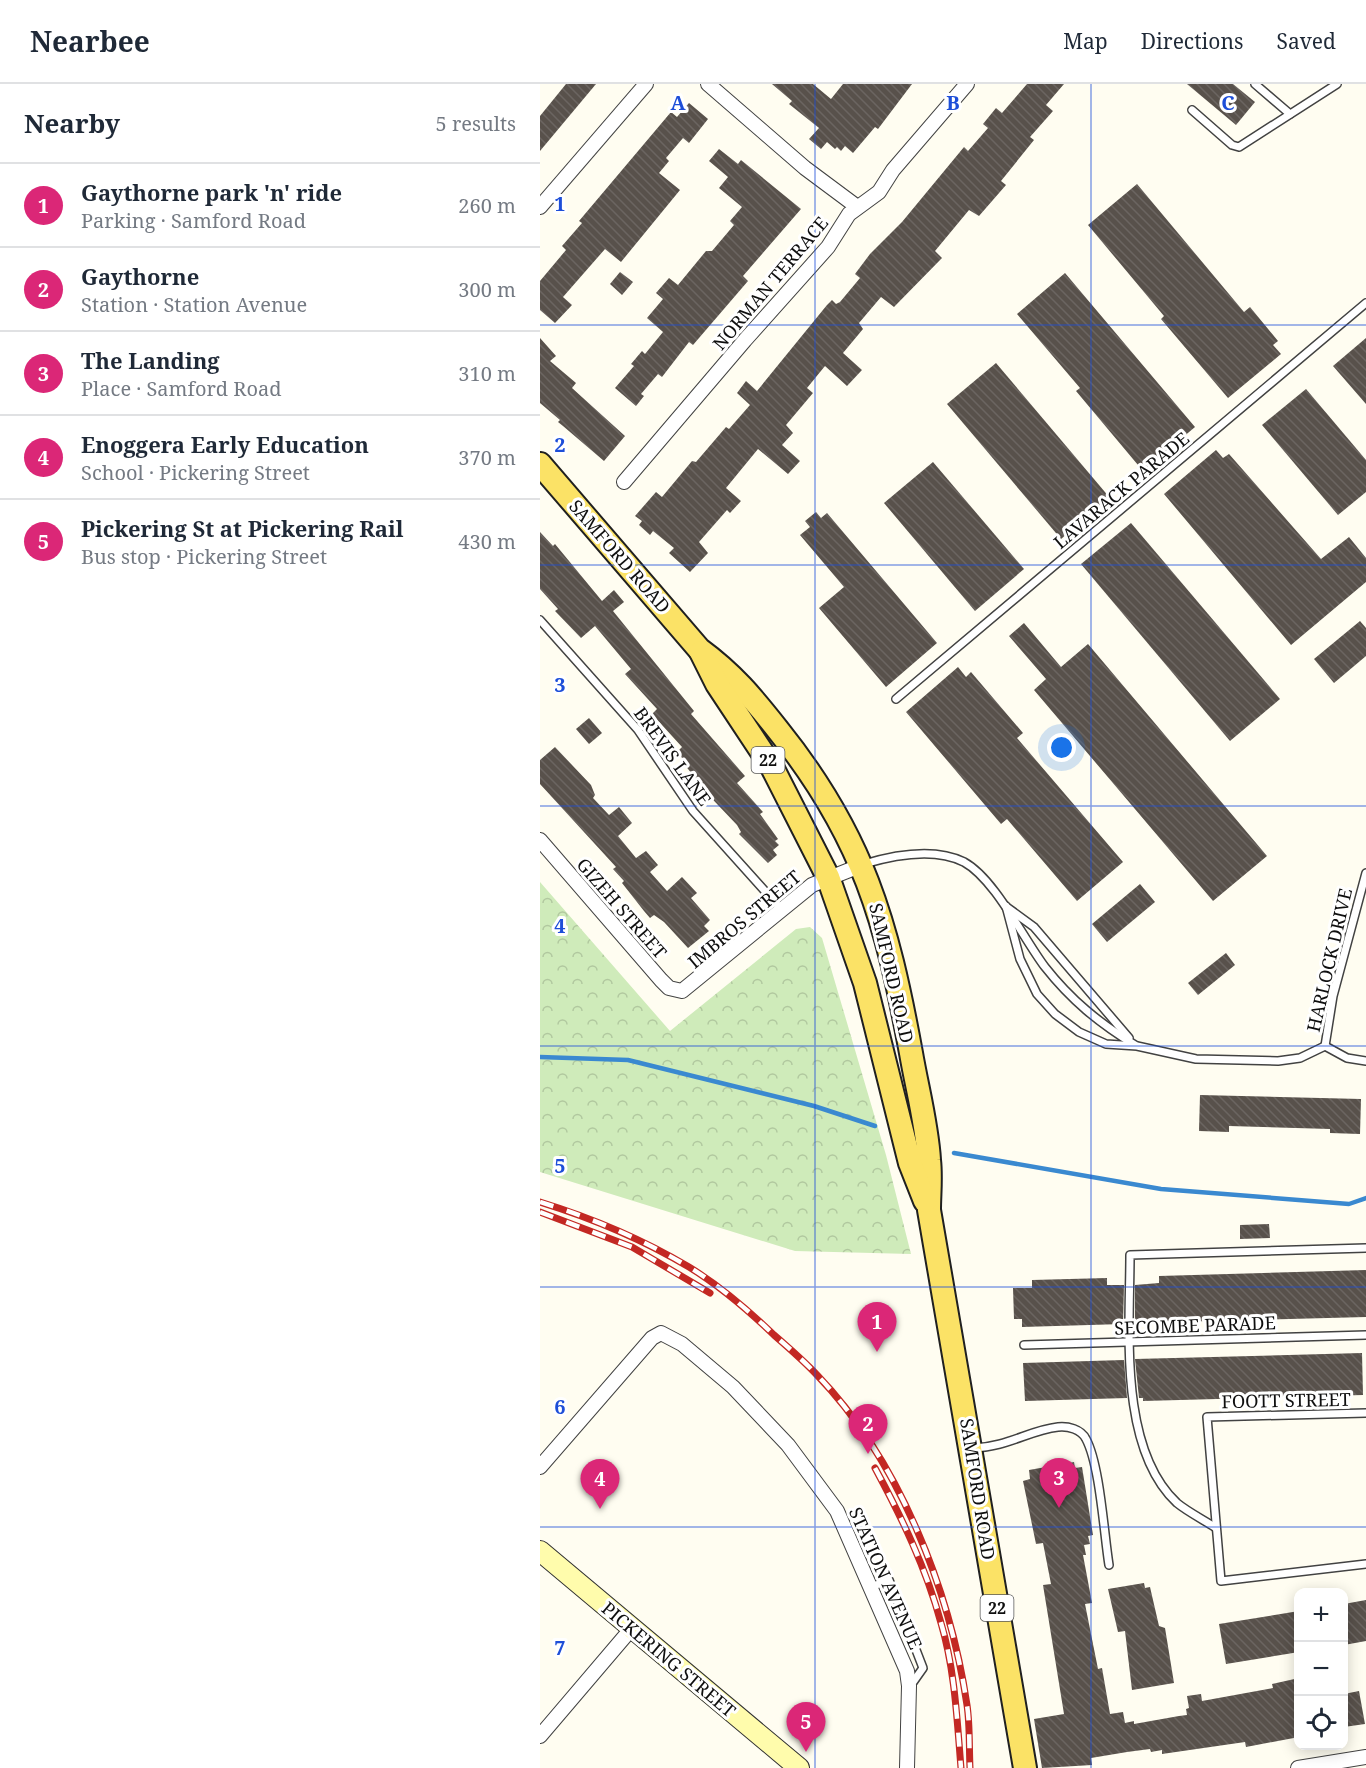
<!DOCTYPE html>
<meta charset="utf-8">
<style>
:root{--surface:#fff;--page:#f6f6f7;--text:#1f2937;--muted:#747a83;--line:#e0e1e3;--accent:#db2777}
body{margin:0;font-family:"Noto Serif",serif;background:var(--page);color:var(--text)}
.controls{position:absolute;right:18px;bottom:18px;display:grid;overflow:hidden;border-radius:12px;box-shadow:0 3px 15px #0003}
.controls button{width:54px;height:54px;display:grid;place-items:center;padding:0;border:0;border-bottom:2px solid var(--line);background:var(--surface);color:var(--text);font:30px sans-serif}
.you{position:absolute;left:522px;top:664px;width:21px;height:21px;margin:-15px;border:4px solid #fff;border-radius:50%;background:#1a73e8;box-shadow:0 0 0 9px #1a73e833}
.badge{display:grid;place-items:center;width:39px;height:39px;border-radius:50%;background:var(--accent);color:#fff;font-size:20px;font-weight:700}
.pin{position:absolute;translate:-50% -50px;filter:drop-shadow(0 2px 3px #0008)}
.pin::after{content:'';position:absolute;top:32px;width:21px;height:18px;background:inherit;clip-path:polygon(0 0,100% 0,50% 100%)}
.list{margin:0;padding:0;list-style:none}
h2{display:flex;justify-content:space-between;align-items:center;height:78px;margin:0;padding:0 24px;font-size:26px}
h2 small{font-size:20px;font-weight:400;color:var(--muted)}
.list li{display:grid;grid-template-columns:39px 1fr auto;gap:18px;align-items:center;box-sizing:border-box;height:84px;padding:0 24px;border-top:2px solid var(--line)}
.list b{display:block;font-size:22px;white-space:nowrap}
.list p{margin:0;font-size:20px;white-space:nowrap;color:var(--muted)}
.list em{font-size:20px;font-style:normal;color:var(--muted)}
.icon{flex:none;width:33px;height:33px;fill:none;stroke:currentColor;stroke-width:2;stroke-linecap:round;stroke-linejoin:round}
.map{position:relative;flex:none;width:826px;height:1684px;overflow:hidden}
header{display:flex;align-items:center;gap:36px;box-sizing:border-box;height:84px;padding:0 30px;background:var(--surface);border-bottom:2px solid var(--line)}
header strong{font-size:28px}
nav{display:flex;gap:33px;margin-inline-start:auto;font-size:21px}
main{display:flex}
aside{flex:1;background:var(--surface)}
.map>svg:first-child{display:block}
</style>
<header>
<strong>Nearbee</strong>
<nav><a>Map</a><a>Directions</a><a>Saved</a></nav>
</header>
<main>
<aside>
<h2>Nearby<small>5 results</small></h2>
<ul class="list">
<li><span class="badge">1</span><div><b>Gaythorne park 'n' ride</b><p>Parking · Samford Road</p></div><em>260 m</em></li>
<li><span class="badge">2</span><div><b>Gaythorne</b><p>Station · Station Avenue</p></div><em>300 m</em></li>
<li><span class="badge">3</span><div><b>The Landing</b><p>Place · Samford Road</p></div><em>310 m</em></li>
<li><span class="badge">4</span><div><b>Enoggera Early Education</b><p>School · Pickering Street</p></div><em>370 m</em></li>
<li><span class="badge">5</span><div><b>Pickering St at Pickering Rail</b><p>Bus stop · Pickering Street</p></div><em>430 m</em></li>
</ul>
</aside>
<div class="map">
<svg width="826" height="1684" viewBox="0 0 826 1684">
<defs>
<pattern id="park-crowns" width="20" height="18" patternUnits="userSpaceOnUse" patternTransform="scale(1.5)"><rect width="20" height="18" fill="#cfebba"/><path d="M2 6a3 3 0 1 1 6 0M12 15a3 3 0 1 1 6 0" fill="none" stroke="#b1c89f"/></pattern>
<pattern id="building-back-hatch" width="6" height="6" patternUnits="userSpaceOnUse" patternTransform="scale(1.5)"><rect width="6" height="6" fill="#58514b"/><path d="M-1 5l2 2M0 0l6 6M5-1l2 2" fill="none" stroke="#6b6561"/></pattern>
</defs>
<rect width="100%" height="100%" fill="#fffdf1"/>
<polygon fill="url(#park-crowns)" points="0,798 130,947 256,845 270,843 282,854 346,1071 371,1170 255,1167 0,1088"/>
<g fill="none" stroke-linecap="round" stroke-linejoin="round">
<g stroke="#3a89d0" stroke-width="4.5">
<polyline points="0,973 88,976 274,1022 335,1042"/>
<polyline points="414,1069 621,1105 809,1120 826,1114"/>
</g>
</g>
<g fill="url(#building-back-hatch)">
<polygon points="26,0 56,0 0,67 0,32"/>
<polygon points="232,0 273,0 291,15 303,0 372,0 338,45 335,43 313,69 305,62 301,67 297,63 295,65 287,58 281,65 269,55 279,44 249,20 252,17"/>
<polygon points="487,0 524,0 506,21 513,27 490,53 494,56 461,97 466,101 439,132 429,126 395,167 402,174 354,223 341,213 319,239 323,245 303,269 322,286 307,302 285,282 267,304 273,309 246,341 253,349 242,361 260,377 248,390 218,365 186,404 201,417 190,429 187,426 159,458 168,469 150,488 129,469 134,464 113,447 110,451 99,441 102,437 95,432 116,408 122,413 152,377 156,378 186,343 189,345 210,321 197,309 206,297 217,307 287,221 292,216 296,220 300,218 320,194 315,190 330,170 362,138 424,63 428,67 448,44 443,40 456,24 462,29"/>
<polygon points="647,0 693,0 715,18 696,41"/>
<polygon points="149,19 168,35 149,59 143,54 126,74 129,77 119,89 140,106 81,178 65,165 23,213 32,221 15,239 0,226 0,197 26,166 22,162 42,139 39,137 131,28 137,33"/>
<polygon points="179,65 198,80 201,76 261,125 203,192 208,197 153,261 149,258 122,293 118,290 101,310 104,312 96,322 75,304 94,282 91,280 102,267 105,270 123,248 107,234 123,215 116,209 129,194 138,201 166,167 172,167 194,141 190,137 202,123 179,104 188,93 169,77"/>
<polygon points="597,100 704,228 710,223 738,257 733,261 741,270 688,314 621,235 624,232 548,141"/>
<polygon points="80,188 93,198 82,211 70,200"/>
<polygon points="525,189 655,343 603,387 536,307 540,304 477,230"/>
<polygon points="0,254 16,272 10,277 36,299 32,304 85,352 64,377 23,342 18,338 20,336 0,319"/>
<polygon points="826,254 826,320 793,282"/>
<polygon points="456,279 570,414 521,455 407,320"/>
<polygon points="766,305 826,376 826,408 798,431 722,341"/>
<polygon points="676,366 683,374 689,370 781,475 809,453 826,474 826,498 751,561 624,410"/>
<polygon points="393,378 484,485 435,527 344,419"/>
<polygon points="276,428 281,434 287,429 397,559 346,603 279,524 304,503 260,451 270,443 265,437"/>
<polygon points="591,439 740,615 690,657 541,480"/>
<polygon points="0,448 13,462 15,460 62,517 74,506 84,518 73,527 154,627 151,630 205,692 197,699 223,728 220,730 238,755 235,757 239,761 233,766 237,771 228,779 199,750 201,748 197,741 158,700 159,699 141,676 143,675 137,668 142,663 112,630 117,625 85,590 91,585 55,542 41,554 15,527 18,525 0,505"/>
<polygon points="820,537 826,544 826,572 794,599 774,575"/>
<polygon points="484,539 521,583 548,560 727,772 673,817 494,606 506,595 469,552"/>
<polygon points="418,583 426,593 431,588 483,649 477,654 583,778 537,817 467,735 461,740 366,628"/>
<polygon points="49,634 62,649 49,660 36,645"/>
<polygon points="15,663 51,701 55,711 53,714 69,731 79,723 92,739 78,752 96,774 106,767 118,781 110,788 127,807 142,793 157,809 151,814 170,836 164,842 169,847 148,864 124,838 114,831 110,834 104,827 82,799 84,797 73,785 76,783 0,700 0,676"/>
<polygon points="600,800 615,818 567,858 552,840"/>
<polygon points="686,869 695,881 658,911 648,899"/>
<polygon points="660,1011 821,1015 820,1050 790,1049 790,1045 689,1042 689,1048 659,1047"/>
<polygon points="729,1140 730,1154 700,1155 700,1141"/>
<polygon points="826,1186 826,1233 595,1239 595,1201 619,1199 619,1192"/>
<polygon points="567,1194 567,1201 584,1201 583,1240 482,1243 482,1235 474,1235 473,1204 492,1204 492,1196"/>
<polygon points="822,1269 823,1311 603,1317 603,1314 599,1314 595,1275"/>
<polygon points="584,1276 587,1314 485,1317 483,1279"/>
<polygon points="534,1378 535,1384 542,1383 553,1451 548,1452 550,1460 544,1461 546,1471 543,1471 552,1519 545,1520 558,1585 562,1584 570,1630 583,1628 585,1639 594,1637 594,1640 639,1632 647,1631 646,1625 649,1624 647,1612 661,1610 662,1617 733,1604 732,1600 759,1594 759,1653 706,1663 705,1658 622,1670 622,1666 611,1668 610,1665 587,1668 551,1674 552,1681 502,1684 494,1635 524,1630 503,1501 511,1500 503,1459 496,1460 483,1397 490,1395 489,1386"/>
<polygon points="604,1499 605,1504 610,1503 619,1542 625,1544 634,1599 592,1606 585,1547 578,1548 568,1505"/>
<polygon points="826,1516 826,1557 804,1561 804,1520"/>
<polygon points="759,1527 759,1568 686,1580 679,1540"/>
<polygon points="819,1607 825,1640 804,1643 804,1610"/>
</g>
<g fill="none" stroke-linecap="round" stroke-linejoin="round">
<g stroke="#424242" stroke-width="10">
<g id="lane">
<polyline points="715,0 750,30"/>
<polyline points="652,26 692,61 699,63 797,0"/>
<polyline points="0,536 98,646 153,727 241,825"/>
<polyline points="356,615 826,219"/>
<path d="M324,780c30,-9 70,-17 100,-2 31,17 59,76 81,105 26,33 54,56 90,78"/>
<polyline points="826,789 793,912 785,962 807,974 826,977"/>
<polyline points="466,822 480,875 497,910 515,930 539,948 566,960 597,962 656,975 738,977 760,974 785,962"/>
<polyline points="468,824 494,843 589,954"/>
<polyline points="484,1261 826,1251"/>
<polyline points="826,1329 667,1333 681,1497 826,1480"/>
<path d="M434,1364c33,-1 56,-18 84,-21 10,-1 23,2 28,12 14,26 18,95 23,126"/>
<path d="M676,1444c-12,-8 -28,-16 -39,-25 -59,-55 -47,-175 -47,-248l236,-7"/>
<polyline points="331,1503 349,1496 383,1584 371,1601"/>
</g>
</g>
<g stroke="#424242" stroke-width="16">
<g id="street">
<polyline points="168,0 265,84 316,122"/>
<polyline points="0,123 106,0"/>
<polyline points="84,398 205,256 288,163 309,130 339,108 353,86 427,0"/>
<polyline points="0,756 121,896 129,904 142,907 272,801 322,781"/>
<polyline points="0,1383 112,1254 121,1249 142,1260 193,1303 248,1361 297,1427 367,1587 369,1602 367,1684"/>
<polyline points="0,1652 92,1544"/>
<polyline points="758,1684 826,1673"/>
</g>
</g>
<g stroke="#313131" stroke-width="22">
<polyline id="secondary" points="0,1467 259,1684"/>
</g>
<g stroke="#202020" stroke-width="26">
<g id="primary">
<path d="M0,380l159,185c34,25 53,48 79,81 85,106 109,192 133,323 6,35 16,72 18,107 2,17 0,34 0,50l96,558"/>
<polyline points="161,568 177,600 232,683 288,793 325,899 370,1079 385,1117"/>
</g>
</g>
<use href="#lane" stroke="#fff" stroke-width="7"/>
<use href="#street" stroke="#fff" stroke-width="14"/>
<use href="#secondary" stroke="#fffcac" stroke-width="20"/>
<use href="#primary" stroke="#fbe266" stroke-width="22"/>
<g stroke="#c32823" stroke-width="7">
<g id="rail">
<path d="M0,1118c52,16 102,37 149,65 31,19 59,43 85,68 15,13 30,26 43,40 82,85 133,215 150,330 3,20 2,42 3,63"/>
<polyline points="0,1128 92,1163 170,1209"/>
<path d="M335,1384c27,50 51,100 66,155 14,47 16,97 20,145"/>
</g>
</g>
<use href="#rail" stroke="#fff" stroke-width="4.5" stroke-dasharray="14" stroke-linecap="butt"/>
</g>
<path fill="none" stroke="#1d4ed8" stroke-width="1.5" stroke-opacity="0.55" d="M275,0v1684M551,0v1684M0,241h826M0,481h826M0,722h826M0,962h826M0,1203h826M0,1443h826"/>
<g text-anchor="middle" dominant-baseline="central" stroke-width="6" stroke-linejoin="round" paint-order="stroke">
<g fill="#fff" stroke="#575757" stroke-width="1.5">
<rect x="211.5" y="663" width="33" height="26" rx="4.5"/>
<rect x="440.5" y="1511" width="33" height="26" rx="4.5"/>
</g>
<g font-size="16" font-weight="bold" fill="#0f0f0f">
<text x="228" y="676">22</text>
<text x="457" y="1524">22</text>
</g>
<g font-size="18" fill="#0f0f0f" stroke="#fff">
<text transform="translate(230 199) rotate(-50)">NORMAN TERRACE</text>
<text transform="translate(581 406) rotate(-40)">LAVARACK PARADE</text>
<text transform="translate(80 472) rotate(49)">SAMFORD ROAD</text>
<text transform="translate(133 672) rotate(54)">BREVIS LANE</text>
<text transform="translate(82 824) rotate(49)">GIZEH STREET</text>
<text transform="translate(204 835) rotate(-40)">IMBROS STREET</text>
<text transform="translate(789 876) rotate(-77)">HARLOCK DRIVE</text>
<text transform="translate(352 889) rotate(77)">SAMFORD ROAD</text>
<text transform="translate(655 1241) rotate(-2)">SECOMBE PARADE</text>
<text transform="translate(746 1316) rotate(-1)">FOOTT STREET</text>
<text transform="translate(438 1405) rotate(81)">SAMFORD ROAD</text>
<text transform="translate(346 1494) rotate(66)">STATION AVENUE</text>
<text transform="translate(129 1575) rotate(40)">PICKERING STREET</text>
</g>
</g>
<g font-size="20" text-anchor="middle" font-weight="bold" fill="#1d4ed8" stroke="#fff" stroke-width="6" stroke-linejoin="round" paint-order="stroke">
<text x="138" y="26">A</text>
<text x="413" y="26">B</text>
<text x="688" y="26">C</text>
<text x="20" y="127">1</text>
<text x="20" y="368">2</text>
<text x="20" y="608">3</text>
<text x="20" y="849">4</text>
<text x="20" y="1089">5</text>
<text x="20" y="1330">6</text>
<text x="20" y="1571">7</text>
</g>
</svg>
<div class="controls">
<button>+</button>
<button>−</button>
<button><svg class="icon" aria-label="locate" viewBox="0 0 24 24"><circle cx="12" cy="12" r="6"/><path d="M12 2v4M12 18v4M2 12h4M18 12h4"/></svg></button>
</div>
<div class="you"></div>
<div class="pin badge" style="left:337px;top:1268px">1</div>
<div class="pin badge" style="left:328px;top:1370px">2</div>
<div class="pin badge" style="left:519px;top:1424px">3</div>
<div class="pin badge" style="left:60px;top:1425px">4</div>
<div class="pin badge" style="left:266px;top:1668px">5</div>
</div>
</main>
